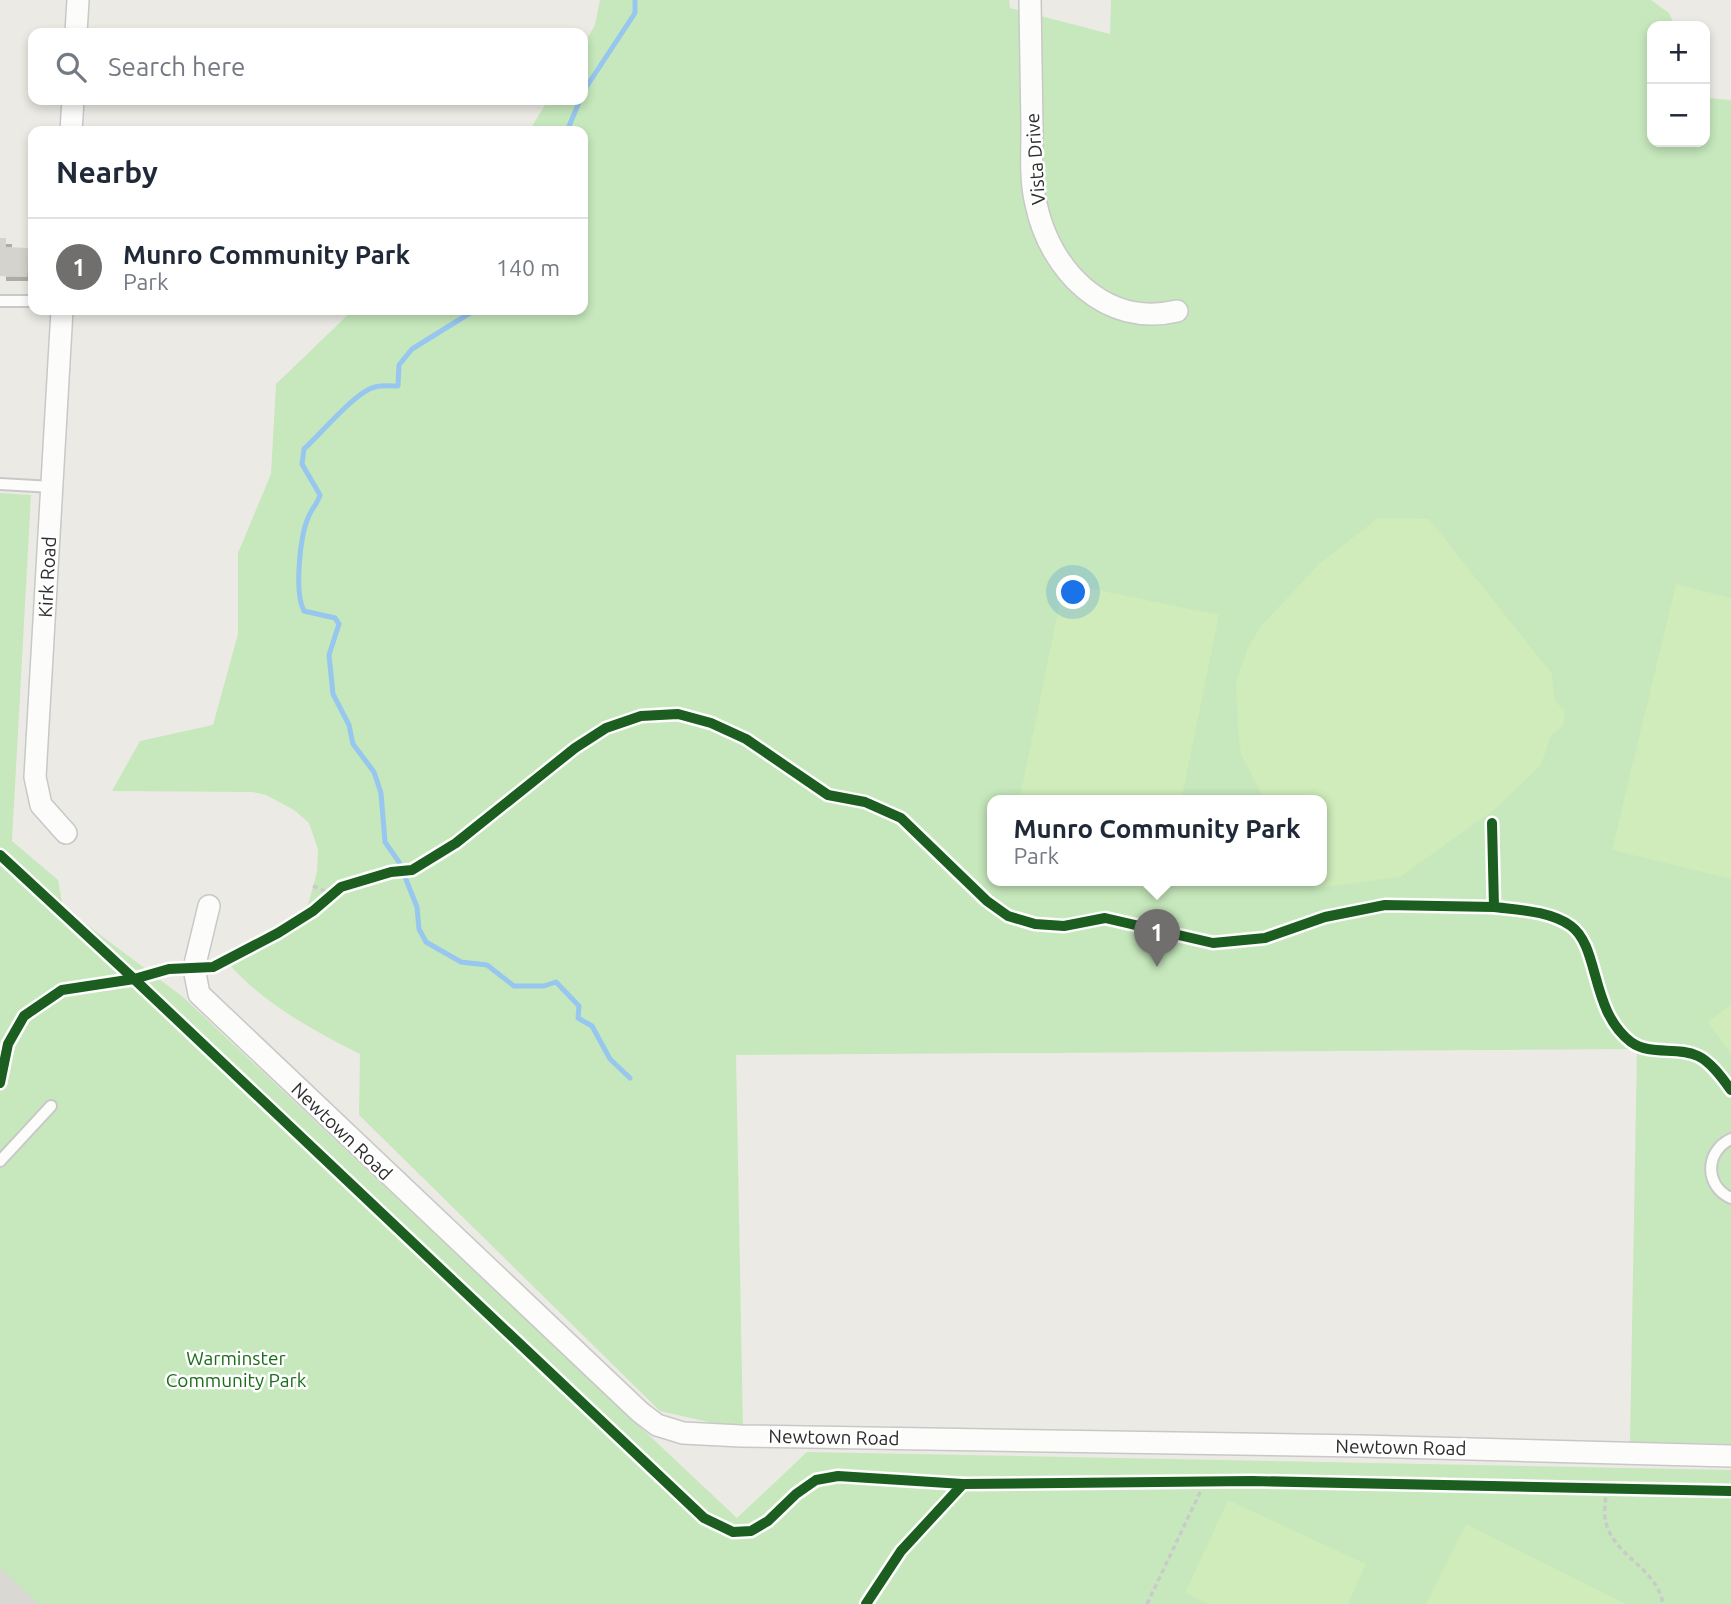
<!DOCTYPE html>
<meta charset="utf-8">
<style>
:root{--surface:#fff;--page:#f6f6f7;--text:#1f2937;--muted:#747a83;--line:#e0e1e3;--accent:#706f6d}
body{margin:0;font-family:Ubuntu,sans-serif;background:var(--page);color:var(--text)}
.controls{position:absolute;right:21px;top:21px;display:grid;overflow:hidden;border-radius:14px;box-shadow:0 4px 10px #0003}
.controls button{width:63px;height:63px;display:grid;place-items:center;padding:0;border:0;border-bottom:2px solid var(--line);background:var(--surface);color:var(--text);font:35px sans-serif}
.you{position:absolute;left:1074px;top:593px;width:24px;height:24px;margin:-18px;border:5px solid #fff;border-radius:50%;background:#1a73e8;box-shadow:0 0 0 10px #1a73e833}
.badge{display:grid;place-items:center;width:46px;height:46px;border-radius:50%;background:var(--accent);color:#fff;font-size:23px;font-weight:700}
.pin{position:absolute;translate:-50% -58px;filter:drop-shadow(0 2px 4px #0008)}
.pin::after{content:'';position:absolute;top:37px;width:24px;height:21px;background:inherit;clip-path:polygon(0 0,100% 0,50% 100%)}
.popup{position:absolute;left:987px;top:795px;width:340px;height:91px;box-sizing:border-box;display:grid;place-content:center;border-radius:14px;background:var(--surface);filter:drop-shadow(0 2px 5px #0005);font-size:23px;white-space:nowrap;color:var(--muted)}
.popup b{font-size:26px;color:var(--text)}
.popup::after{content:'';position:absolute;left:50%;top:100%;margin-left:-14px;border:14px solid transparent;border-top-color:var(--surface)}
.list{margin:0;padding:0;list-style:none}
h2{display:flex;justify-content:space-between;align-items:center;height:91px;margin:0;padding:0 28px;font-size:30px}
h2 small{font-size:23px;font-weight:400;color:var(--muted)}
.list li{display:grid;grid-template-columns:46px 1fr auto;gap:21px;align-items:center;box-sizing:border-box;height:98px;padding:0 28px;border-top:2px solid var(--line)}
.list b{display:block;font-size:26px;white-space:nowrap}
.list p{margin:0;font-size:23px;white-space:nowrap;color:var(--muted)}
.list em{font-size:23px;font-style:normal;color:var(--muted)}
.icon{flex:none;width:38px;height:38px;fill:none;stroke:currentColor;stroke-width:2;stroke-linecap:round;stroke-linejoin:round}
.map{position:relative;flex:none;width:1731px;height:1604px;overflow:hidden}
.search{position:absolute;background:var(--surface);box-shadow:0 4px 10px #0003;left:28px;top:28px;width:560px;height:77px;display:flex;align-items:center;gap:18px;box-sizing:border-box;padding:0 24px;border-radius:14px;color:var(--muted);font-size:26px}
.panel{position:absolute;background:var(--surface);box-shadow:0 4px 10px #0003;left:28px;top:126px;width:560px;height:189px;border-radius:14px}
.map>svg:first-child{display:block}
</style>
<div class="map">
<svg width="1731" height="1604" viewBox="0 0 1731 1604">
<defs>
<filter id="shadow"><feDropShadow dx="6" dy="6" stdDeviation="0" flood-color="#0004"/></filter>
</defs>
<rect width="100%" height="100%" fill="#eceae4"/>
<g fill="#c6e8bc" fill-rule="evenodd">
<path d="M600,0h409l1,8 100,26 1,-34h540l18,13 6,13h-23v116h53v-50l3,6 23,2v1344l-101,-2 7,-393 -901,6 7,375 -83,-19 -301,-296 1,-61c-49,-25 -95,-49 -132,-91l74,-37 15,-54 1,-23 -9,-26 -15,-13 -28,-15 -13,-3 -141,-1 28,-50 73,-16 25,-91v-81l33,-79 5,-90 77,-74h230v-179h-54l19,-31h35v-55l12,-20zM992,801h330v80h-330z"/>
<polygon points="0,493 31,495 12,841 58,880 63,907 183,997 737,1518 807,1452 1731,1470 1731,1604 0,1604"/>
</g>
<g fill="#cfecba">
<polygon points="1378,518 1429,519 1552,674 1555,702 1565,710 1563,726 1551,735 1541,765 1494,810 1400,877 1316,888 1312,881 1322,881 1322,801 1265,801 1241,754 1238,731 1236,681 1248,648 1261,626 1319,564"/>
<polygon points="1064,583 1219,615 1181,801 1019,801"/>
<polygon points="1676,584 1731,598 1731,879 1612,850"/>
<polygon points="1105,881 1165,881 1163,893"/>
<polygon points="1731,1004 1731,1054 1708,1022"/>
<polygon points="1228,1500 1366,1564 1348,1604 1208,1604 1185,1593"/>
<polygon points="1466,1524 1626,1604 1426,1604"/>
</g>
<polygon fill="#dad8d2" points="0,1568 39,1604 0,1604"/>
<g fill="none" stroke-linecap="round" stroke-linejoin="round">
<g stroke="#97c6ee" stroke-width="5">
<polyline points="583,92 635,13 635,0"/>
<polyline points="567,131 580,100"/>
<path d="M475,310l-63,39 -13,16 -1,21c-7,0 -16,-1 -23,1 -19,4 -54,47 -71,62l-2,15 18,31c-3,10 -9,14 -12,23 -8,19 -14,75 -4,93l31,7 4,6 -10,31 4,39 16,31 4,19 21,28 7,21 4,49 14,20 18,45 2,22 7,13 35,20 26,3 27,21h30l12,-4 23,24 -1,12 14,8 18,33 20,19"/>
</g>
</g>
<polygon fill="#d5d3ce" filter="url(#shadow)" points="0,238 6,238 6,247 28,248 27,277 0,276"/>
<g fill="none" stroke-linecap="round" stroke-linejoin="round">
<g stroke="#c9c8c8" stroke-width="14">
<g id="service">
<polyline points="0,301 33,301"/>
<polyline points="0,484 53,487"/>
<path d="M1731,1139c-26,12 -27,47 0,59"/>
<polyline points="0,1161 51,1106"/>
</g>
</g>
<g stroke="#c9c8c8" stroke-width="24">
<g id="minor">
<path d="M1030,0c1,43 1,86 2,129 0,25 -2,51 4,75 14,67 70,124 141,107"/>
<polyline points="76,33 78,0"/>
<polyline points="71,131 73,100"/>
<polyline points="62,310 35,777 41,805 66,833"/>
<polyline points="209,906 194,968 199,994 640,1412 657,1425 683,1433 741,1436 1360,1446 1731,1456"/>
</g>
</g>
<g stroke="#cacac9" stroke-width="3.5" stroke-dasharray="5 3.5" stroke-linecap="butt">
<polyline points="313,886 332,894"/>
<path d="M1606,1489c0,11 -3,24 0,34 9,34 51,45 57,81"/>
<polyline points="1147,1604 1205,1482"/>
</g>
<use href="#service" stroke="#fcfcfb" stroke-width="10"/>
<use href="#minor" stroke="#fcfcfb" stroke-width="21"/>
<g stroke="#fff" stroke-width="15">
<g id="cycleway">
<path d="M1492,823l2,84c25,3 56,4 77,19 29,21 19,85 60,116 19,14 46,4 67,14 13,6 25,23 33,34"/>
<polyline points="0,855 134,979 169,969 213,967 278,933 313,911 341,887 391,872 412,870 456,843 575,748 606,728 641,716 678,714 711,723 746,739 828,795 865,802 901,818 987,901 1008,916 1035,924 1064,926 1105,918 1213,943 1265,938 1325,917 1385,905 1494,907"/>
<polyline points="0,1083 8,1044 24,1016 62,990 134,979 704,1518 733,1532 751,1531 768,1521 796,1494 816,1480 838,1476 963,1484 901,1551 866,1604"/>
<polyline points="963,1484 1252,1481 1731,1491"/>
</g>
</g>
<use href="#cycleway" stroke="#1b5e20" stroke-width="10"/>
</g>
<g text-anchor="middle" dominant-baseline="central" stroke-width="5" stroke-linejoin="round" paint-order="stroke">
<g font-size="19" fill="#2d2d2d" stroke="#fff">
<text transform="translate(1035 159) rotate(-94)">Vista Drive</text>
<text transform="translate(47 577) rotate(-87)">Kirk Road</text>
<text transform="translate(342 1131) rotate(44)">Newtown Road</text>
<text transform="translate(834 1437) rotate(1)">Newtown Road</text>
<text transform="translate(1401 1447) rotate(1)">Newtown Road</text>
</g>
<g font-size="19" fill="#1a6e1a" stroke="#fff">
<text x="236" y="1358">Warminster<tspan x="236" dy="22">Community Park</tspan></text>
</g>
</g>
</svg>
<div class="controls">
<button>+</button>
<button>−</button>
</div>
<div class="you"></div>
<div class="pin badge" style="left:1157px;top:967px">1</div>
<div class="popup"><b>Munro Community Park</b>Park</div>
<div class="search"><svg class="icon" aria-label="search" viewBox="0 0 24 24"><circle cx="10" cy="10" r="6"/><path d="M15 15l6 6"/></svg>Search here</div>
<section class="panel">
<h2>Nearby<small></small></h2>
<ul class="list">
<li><span class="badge">1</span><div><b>Munro Community Park</b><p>Park</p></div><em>140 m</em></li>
</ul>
</section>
</div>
